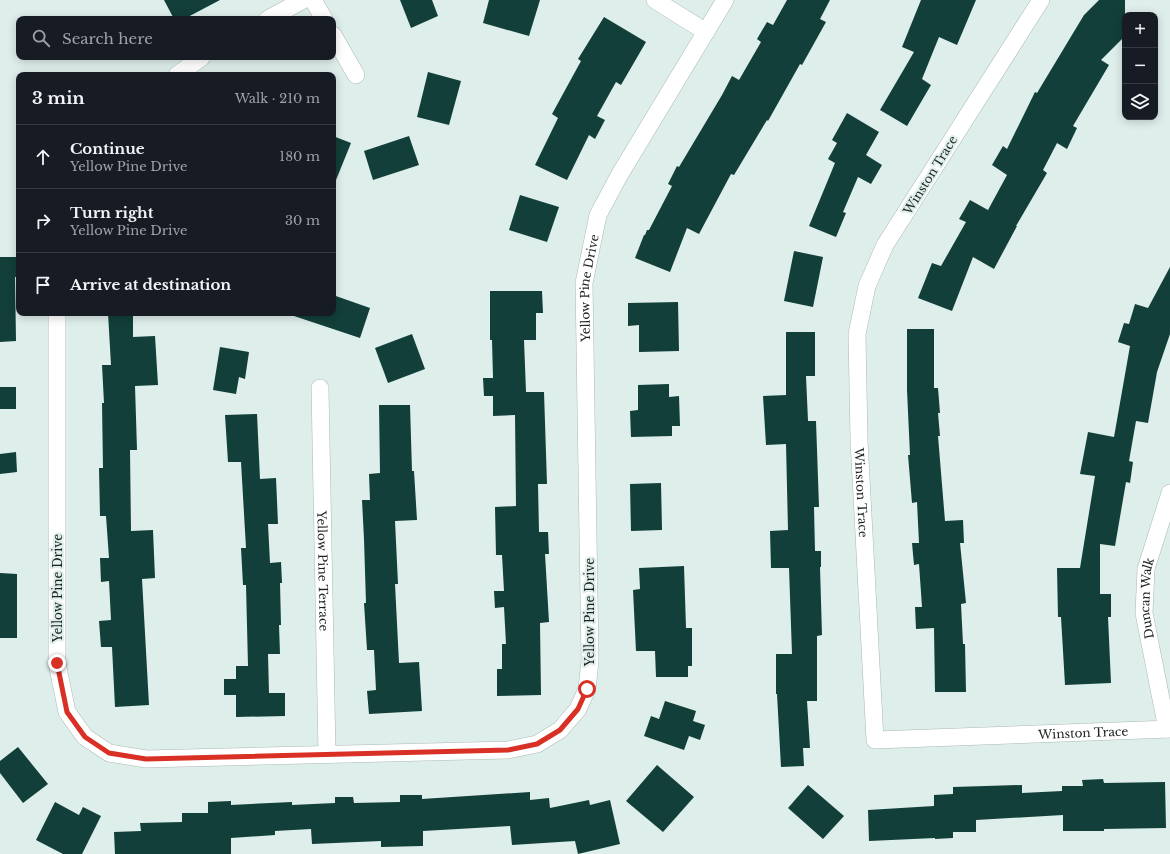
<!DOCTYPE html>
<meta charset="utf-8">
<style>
:root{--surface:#171b24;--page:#20242c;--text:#f1f3f6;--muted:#9ea1a6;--line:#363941}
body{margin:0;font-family:"Libre Baskerville",serif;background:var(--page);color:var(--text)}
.controls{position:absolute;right:12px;top:12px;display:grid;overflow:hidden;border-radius:8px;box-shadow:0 2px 10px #0003}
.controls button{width:36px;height:36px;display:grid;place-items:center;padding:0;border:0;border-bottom:1px solid var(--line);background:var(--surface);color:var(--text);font:20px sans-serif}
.stop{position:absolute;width:12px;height:12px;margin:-9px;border:3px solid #d93025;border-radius:50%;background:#fff}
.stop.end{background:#d93025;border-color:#fff;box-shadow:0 1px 4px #0008}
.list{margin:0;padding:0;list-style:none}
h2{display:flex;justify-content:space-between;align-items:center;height:52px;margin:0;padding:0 16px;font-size:17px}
h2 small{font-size:13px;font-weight:400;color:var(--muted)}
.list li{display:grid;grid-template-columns:26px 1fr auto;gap:12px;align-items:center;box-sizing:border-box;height:64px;padding:0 16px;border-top:1px solid var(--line)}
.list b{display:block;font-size:15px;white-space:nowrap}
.list p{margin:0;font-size:13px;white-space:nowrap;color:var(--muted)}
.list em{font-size:13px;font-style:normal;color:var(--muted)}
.icon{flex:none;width:22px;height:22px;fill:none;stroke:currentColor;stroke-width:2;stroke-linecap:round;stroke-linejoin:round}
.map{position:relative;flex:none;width:1170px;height:854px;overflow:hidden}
.search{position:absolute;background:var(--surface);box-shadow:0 2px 10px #0003;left:16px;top:16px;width:320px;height:44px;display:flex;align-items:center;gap:10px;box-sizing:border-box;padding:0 14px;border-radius:8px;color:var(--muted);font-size:15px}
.panel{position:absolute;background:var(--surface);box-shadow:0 2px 10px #0003;left:16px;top:72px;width:320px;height:244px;border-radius:8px}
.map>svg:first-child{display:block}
</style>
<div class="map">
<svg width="1170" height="854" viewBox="0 0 1170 854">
<rect width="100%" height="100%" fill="#deeeea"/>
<g fill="#123f39">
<polygon points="164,0 220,0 184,19 174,19"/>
<polygon points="400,0 432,0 438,16 411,28"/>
<polygon points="489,0 540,0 529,36 483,23"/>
<polygon points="787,0 830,0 820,19 826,22 802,65 800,64 768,121 767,120 734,175 731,174 699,234 687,228 670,272 635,258 644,235 645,235 647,230 649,230 672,186 668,184 677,166 679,167 722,95 732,76 739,80 761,42 757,39 767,22 773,25"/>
<polygon points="921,0 976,0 957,45 939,37 922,79 931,85 907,126 880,110 914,52 902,47"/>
<polygon points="1099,0 1125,0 1125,36 1101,60 1109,65 1073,126 1077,128 1067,149 1057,143 1043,170 1047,173 1016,226 1017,226 994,269 973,257 952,311 918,298 932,263 941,266 966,222 959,219 970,200 988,210 1007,175 992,165 1003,146 1007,149 1035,92 1037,93 1084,15"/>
<polygon points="604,17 646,42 621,85 616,82 597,116 605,120 595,139 589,135 567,180 535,165 558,118 552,114 581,61 578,59"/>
<polygon points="428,72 461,81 449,125 417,117"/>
<polygon points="847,113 879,132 866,155 882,165 871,184 858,177 843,212 846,213 836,237 809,226 835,163 828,159 837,143 832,140"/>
<polygon points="333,136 351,143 334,185 333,184"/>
<polygon points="409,136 419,165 373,180 364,151"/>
<polygon points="520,195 559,207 547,242 509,230"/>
<polygon points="794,251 823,257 813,307 784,301"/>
<polygon points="0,257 19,257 19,277 15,277 16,341 0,342"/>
<polygon points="1170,267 1170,334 1157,372 1148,423 1136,421 1129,461 1133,462 1130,483 1126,482 1115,546 1100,544 1100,594 1111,594 1111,617 1108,617 1111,683 1065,685 1061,617 1058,617 1057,568 1080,568 1095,476 1080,474 1088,432 1114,437 1130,346 1118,342 1124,323 1129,324 1135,304 1148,308"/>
<polygon points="490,291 542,291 543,313 536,313 536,340 524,340 526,392 544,392 547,484 538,484 539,532 548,532 549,554 545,554 549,622 540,623 541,695 497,696 497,669 502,669 502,644 506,644 504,607 495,608 494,591 504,591 502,555 496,555 495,507 516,506 515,415 493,416 493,396 484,396 483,378 493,378 492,340 490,340"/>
<polygon points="333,295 370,308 360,338 294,316 295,313 333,313"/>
<polygon points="678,302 679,351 639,352 639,325 628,326 628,303"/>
<polygon points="108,313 133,313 133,337 155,336 158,385 135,386 137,450 130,450 131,531 153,530 155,578 142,579 149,705 115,707 112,647 101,647 99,621 111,620 109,581 101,582 100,558 109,558 106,516 100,516 99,468 103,468 102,403 104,403 102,365 111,365"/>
<polygon points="907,329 934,329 934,388 938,388 940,413 938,413 940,436 938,436 945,521 963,520 964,543 960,543 966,603 961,604 963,644 965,644 966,692 935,692 934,628 916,629 915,607 922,607 919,564 914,565 912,543 919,543 917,502 912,503 908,455 910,455 907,390"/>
<polygon points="786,332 815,332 815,376 806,376 808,421 816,421 819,507 814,507 815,551 821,551 821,567 820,567 822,635 817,636 817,701 807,701 810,748 803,748 804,766 781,767 777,694 776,694 776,654 792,654 789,568 771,568 770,531 788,530 786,444 766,445 763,396 786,395"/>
<polygon points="412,334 425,369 388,383 375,348"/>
<polygon points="220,347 249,352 245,379 239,377 236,394 213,390"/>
<polygon points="669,384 669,397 679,396 680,426 672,426 672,436 631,437 630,411 638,410 638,385"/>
<rect x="0" y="387" width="16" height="22"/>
<polygon points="379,405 410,405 412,471 414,471 417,520 395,521 398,584 395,584 399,663 419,662 422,711 369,714 367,691 376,690 374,650 367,650 364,603 366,603 364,539 362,500 370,500 369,474 380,473"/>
<polygon points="257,414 260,479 276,478 278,524 268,524 270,563 281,562 282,583 280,583 281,625 279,625 280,654 268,654 269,693 285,693 285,716 236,717 236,695 224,695 224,679 236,679 236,666 248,666 246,585 243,585 241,548 246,548 241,462 228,462 225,415"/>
<polygon points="16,452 17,472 0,474 0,454"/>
<polygon points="661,483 662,530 631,531 630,484"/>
<polygon points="684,566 686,628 692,628 692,666 688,666 688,677 656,677 655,651 636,651 633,590 640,589 639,568"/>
<polygon points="0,573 17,574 17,638 0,638"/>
<polygon points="665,701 696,711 693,721 705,725 700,740 689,736 684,750 644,736 651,716 659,719"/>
<polygon points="18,747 48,784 23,803 0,773 0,761"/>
<polygon points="657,765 694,797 663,832 626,801"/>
<polygon points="1103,779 1104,783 1165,782 1166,828 1104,829 1104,831 1063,831 1063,815 976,820 976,832 953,832 953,838 935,839 935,838 869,841 868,810 934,806 934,795 953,794 953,787 1022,785 1022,793 1062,791 1062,786 1083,786 1082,780"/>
<polygon points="808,785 844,816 823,839 788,808"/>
<polygon points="530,792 530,800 549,798 550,808 589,800 590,805 610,800 620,844 578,854 575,841 512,845 510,826 423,831 423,846 381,847 381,841 312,844 311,829 275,831 275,835 231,838 231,854 115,854 114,832 141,831 140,823 182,822 182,813 208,813 208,802 231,801 231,805 292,802 292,805 335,803 335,797 353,797 354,803 400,802 400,795 422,795 422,799"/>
<polygon points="55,802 79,815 83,807 101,816 82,854 63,854 36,840"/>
</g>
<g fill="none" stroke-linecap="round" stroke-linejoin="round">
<g stroke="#aab9b6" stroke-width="18">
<g id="minor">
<polyline points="313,0 324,19"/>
<polyline points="655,0 706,32"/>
<path id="s1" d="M1041,0l-156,245 -18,41 -10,48 2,106 16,300 295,-11"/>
<polyline points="268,19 303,0"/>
<polyline points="333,35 356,75"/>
<polyline points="177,75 202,57"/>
<path id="s2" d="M57,313v350l10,49 18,25 24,16 37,6 362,-9 29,-6 23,-14 18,-21 9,-20 3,-28 -6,-378 14,-68 22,-41 105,-174"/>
<path id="s3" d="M320,388l7,366"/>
<path id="s4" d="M1167,729l-23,-116 2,-44 24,-76"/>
</g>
</g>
<use href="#minor" stroke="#fff" stroke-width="17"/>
</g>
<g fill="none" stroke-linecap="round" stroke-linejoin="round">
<polyline stroke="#d93025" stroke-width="5" points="57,663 67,712 85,737 109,753 146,759 508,750 537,744 560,730 578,709 587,689"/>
</g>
<g text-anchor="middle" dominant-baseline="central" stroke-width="4" stroke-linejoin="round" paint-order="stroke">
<g font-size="12" fill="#1c2120" stroke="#deeeea">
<text transform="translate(930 175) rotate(-58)">Winston Trace</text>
<text stroke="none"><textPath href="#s2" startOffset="1367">Yellow Pine Drive</textPath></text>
<text stroke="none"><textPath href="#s1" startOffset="543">Winston Trace</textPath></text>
<text stroke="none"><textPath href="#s3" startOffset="183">Yellow Pine Terrace</textPath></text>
<text transform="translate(57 588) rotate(-90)">Yellow Pine Drive</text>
<text stroke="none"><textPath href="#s4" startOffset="133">Duncan Walk</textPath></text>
<text transform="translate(589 612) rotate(-90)">Yellow Pine Drive</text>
<text stroke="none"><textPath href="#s1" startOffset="999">Winston Trace</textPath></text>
</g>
</g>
</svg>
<div class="controls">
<button>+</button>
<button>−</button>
<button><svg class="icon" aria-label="layers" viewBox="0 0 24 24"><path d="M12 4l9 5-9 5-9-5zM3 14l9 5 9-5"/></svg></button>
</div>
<div class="stop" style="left:587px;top:689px"></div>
<div class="stop end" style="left:57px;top:663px"></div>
<div class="search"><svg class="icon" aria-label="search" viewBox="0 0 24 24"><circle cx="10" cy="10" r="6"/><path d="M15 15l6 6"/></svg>Search here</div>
<section class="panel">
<h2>3 min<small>Walk · 210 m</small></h2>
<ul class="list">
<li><svg class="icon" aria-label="ahead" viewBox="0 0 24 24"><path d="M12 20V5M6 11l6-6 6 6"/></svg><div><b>Continue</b><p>Yellow Pine Drive</p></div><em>180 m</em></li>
<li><svg class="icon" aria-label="right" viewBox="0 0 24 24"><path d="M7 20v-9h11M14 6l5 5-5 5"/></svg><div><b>Turn right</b><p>Yellow Pine Drive</p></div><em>30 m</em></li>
<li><svg class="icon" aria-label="arrive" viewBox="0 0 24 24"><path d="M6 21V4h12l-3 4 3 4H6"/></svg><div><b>Arrive at destination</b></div></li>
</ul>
</section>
</div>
